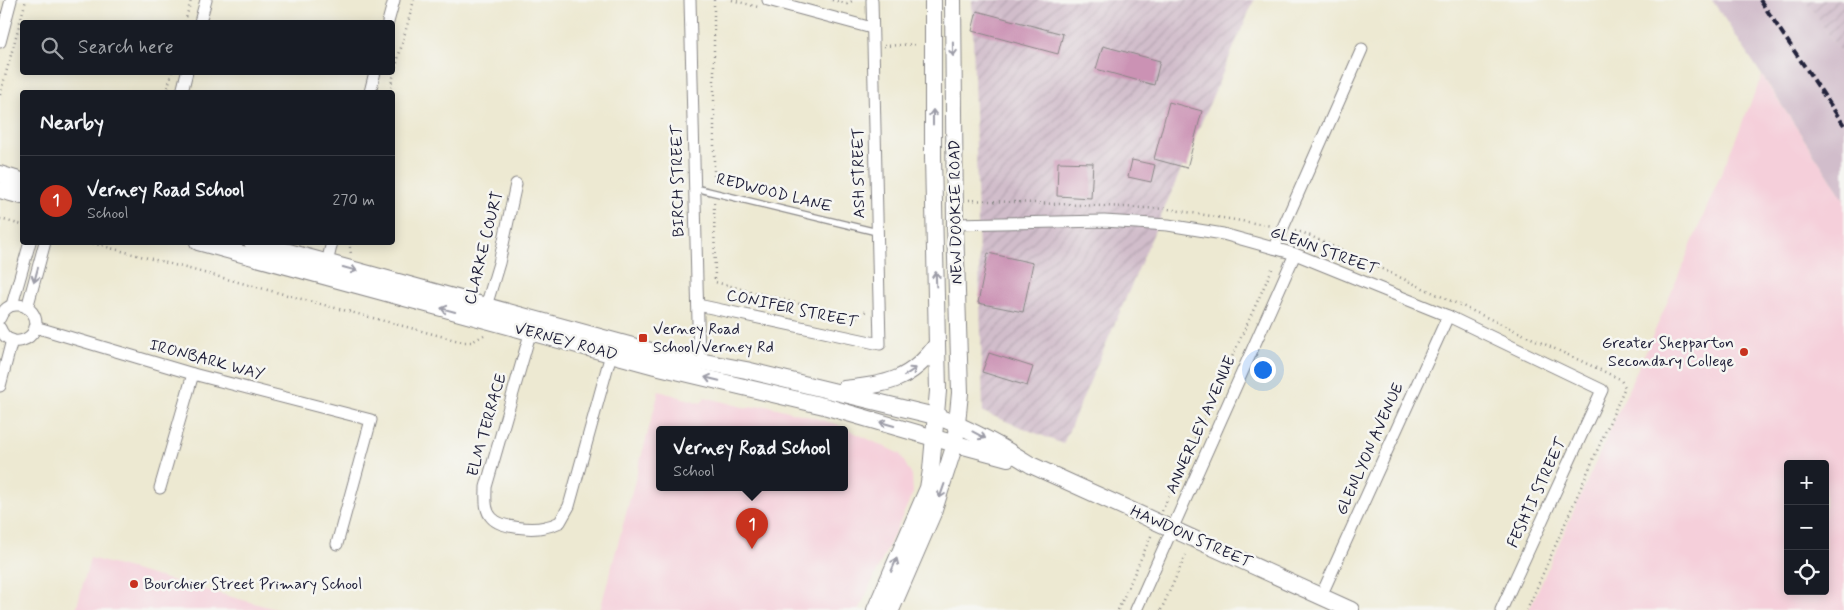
<!DOCTYPE html>
<meta charset="utf-8">
<style>
:root{--surface:#171b24;--page:#242831;--text:#f1f3f6;--muted:#9ea1a6;--line:#363941;--accent:#c8321e}
body{margin:0;font-family:Mynerve,sans-serif;background:var(--page);color:var(--text)}
.controls{position:absolute;right:15px;bottom:15px;display:grid;overflow:hidden;border-radius:5px;box-shadow:0 2px 12px #0003}
.controls button{width:45px;height:45px;display:grid;place-items:center;padding:0;border:0;border-bottom:1px solid var(--line);background:var(--surface);color:var(--text);font:25px sans-serif}
.you{position:absolute;left:1262px;top:369px;width:18px;height:18px;margin:-12px;border:4px solid #fff;border-radius:50%;background:#1a73e8;box-shadow:0 0 0 8px #1a73e833}
.badge{display:grid;place-items:center;width:32px;height:32px;border-radius:50%;background:var(--accent);color:#fff;font-size:16px;font-weight:700}
.pin{position:absolute;translate:-50% -41px;filter:drop-shadow(0 1px 2px #0008)}
.pin::after{content:'';position:absolute;top:26px;width:18px;height:15px;background:inherit;clip-path:polygon(0 0,100% 0,50% 100%)}
.popup{position:absolute;left:656px;top:426px;width:192px;height:65px;box-sizing:border-box;display:grid;place-content:center;border-radius:5px;background:var(--surface);filter:drop-shadow(0 1px 4px #0005);font-size:16px;white-space:nowrap;color:var(--muted)}
.popup b{font-size:19px;color:var(--text)}
.popup::after{content:'';position:absolute;left:50%;top:100%;margin-left:-10px;border:10px solid transparent;border-top-color:var(--surface)}
.list{margin:0;padding:0;list-style:none}
h2{display:flex;justify-content:space-between;align-items:center;height:65px;margin:0;padding:0 20px;font-size:21px}
h2 small{font-size:16px;font-weight:400;color:var(--muted)}
.list li{display:grid;grid-template-columns:32px 1fr auto;gap:15px;align-items:center;box-sizing:border-box;height:90px;padding:0 20px;border-top:1px solid var(--line)}
.list b{display:block;font-size:19px;white-space:nowrap}
.list p{margin:0;font-size:16px;white-space:nowrap;color:var(--muted)}
.list em{font-size:16px;font-style:normal;color:var(--muted)}
.icon{flex:none;width:28px;height:28px;fill:none;stroke:currentColor;stroke-width:2;stroke-linecap:round;stroke-linejoin:round}
.map{position:relative;flex:none;width:1844px;height:610px;overflow:hidden}
.search{position:absolute;background:var(--surface);box-shadow:0 2px 12px #0003;left:20px;top:20px;width:375px;height:55px;display:flex;align-items:center;gap:12px;box-sizing:border-box;padding:0 18px;border-radius:5px;color:var(--muted);font-size:19px}
.panel{position:absolute;background:var(--surface);box-shadow:0 2px 12px #0003;left:20px;top:90px;width:375px;height:155px;border-radius:5px}
.map>svg:first-child{display:block}
</style>
<div class="map">
<svg width="1844" height="610" viewBox="0 0 1844 610">
<defs>
<pattern id="industrial-furrows" width="10" height="10" patternUnits="userSpaceOnUse" patternTransform="scale(1.25)"><rect width="10" height="10" fill="#d1bdcb"/><path d="M-1 1l2-2M0 10L10 0M9 11l2-2" fill="none" stroke="#b3a2af"/></pattern>
</defs>
<rect width="100%" height="100%" fill="#f6f6f2"/>
<filter id="ink" filterUnits="userSpaceOnUse"><feTurbulence type="fractalNoise" baseFrequency=".02" numOctaves="2"/><feDisplacementMap in="SourceGraphic" scale="10" xChannelSelector="R" yChannelSelector="G"/><feConvolveMatrix kernelMatrix="1 2 1 2 8 2 1 2 1" color-interpolation-filters="sRGB"/></filter>
<filter id="wash" filterUnits="userSpaceOnUse"><feTurbulence type="fractalNoise" baseFrequency=".0096" numOctaves="4" result="noise"/><feDisplacementMap in="SourceGraphic" scale="20" xChannelSelector="R" yChannelSelector="G"/><feGaussianBlur stdDeviation="1.12" result="paint"/><feColorMatrix in="noise" values="0 0 0 0 0 0 0 0 0 0 0 0 0 0 0 0 0 1.4 0 .05"/><feComposite in="paint" operator="in"/></filter>
<g filter="url(#wash)">
<rect width="100%" height="100%" fill="#ede9d2"/>
<g fill="#f5cfda" fill-rule="evenodd">
<path d="M1762,76l82,123v411h-315l132,-293zM1788,464h37v127h-37z"/>
<path d="M659,391l42,12 4,-6 42,11 19,-3 70,19 64,30 12,22 1,17 -54,117h-259zM660,430h184v58h-184z"/>
<polygon points="90,558 279,610 76,610"/>
</g>
<g fill="url(#industrial-furrows)">
<polygon points="972,0 1254,0 1063,444 983,412"/>
<polygon points="1805,0 1844,0 1844,58"/>
</g>
<polygon fill="#d1bdcb" points="1712,0 1805,0 1844,58 1844,199"/>
<g id="blocks">
<g fill="#cb92b4">
<polygon points="977,11 1063,34 1058,54 972,31"/>
<polygon points="1103,46 1160,61 1154,85 1096,69"/>
<polygon points="1169,102 1202,111 1187,168 1154,159"/>
<polygon points="1132,160 1155,165 1151,182 1128,177"/>
<polygon points="1058,162 1093,163 1091,198 1057,196"/>
<polygon points="988,253 1033,263 1023,312 978,303"/>
<polygon points="989,353 1033,367 1027,386 982,372"/>
</g>
</g>
</g>
<g filter="url(#ink)">
<use href="#blocks" fill-opacity="0" stroke="#888686" stroke-width="1"/>
<g fill="none" stroke-linecap="round" stroke-linejoin="round">
<g stroke="#888686" stroke-width="8">
<polyline id="lane" points="695,188 877,232"/>
</g>
<g stroke="#888686" stroke-width="13">
<g id="street">
<polyline points="690,0 699,362"/>
<polyline points="768,0 872,28"/>
<polyline points="200,22 206,0"/>
<polyline points="388,22 394,0"/>
<polyline points="0,42 11,0"/>
<polyline points="182,92 187,72"/>
<polyline points="370,92 375,72"/>
<polyline points="955,224 1104,221 1168,225 1223,234 1295,254 1448,316 1602,390 1501,610"/>
<polyline points="1274,248 1362,49"/>
<polyline points="326,267 332,242"/>
<polyline points="12,305 30,242"/>
<polyline points="698,305 880,344 872,0"/>
<polyline points="27,308 45,242"/>
<polyline points="484,313 499,263 516,184"/>
<path d="M0,318c3,-8 9,-14 18,-13 5,0 11,3 14,7 16,22 -21,44 -32,16"/>
<polyline points="35,327 193,374 371,420 337,544"/>
<path d="M532,327l-46,160c0,10 -2,23 6,31 9,10 40,12 53,9 5,-1 11,-3 15,-5l9,-16 44,-159"/>
<polyline points="0,386 12,340"/>
<polyline points="160,488 193,374"/>
<polyline points="1321,596 1448,316"/>
<polyline points="1136,610 1295,254"/>
</g>
</g>
<g stroke="#888686" stroke-width="18">
<g id="secondary">
<polyline points="0,174 22,181"/>
<polyline points="0,190 22,196"/>
<polyline points="198,242 655,366 824,406 934,438 1008,458"/>
<path d="M252,242l406,111 88,17 189,46c34,12 66,30 96,49l320,145"/>
<path d="M844,389c43,-5 67,-8 93,-45"/>
<polyline points="875,610 928,488 931,470 938,391 933,157 933,0"/>
<polyline points="891,610 933,513 955,444 960,393 955,224 953,0"/>
</g>
</g>
<g stroke="#888686" stroke-width="2.5" stroke-dasharray="1 4" stroke-linecap="butt">
<polyline points="714,0 714,185"/>
<polyline points="732,0 758,7"/>
<polyline points="832,0 847,4 854,0"/>
<polyline points="185,22 191,0"/>
<polyline points="884,46 918,44"/>
<polyline points="167,92 172,72"/>
<polyline points="389,92 414,0"/>
<polyline points="0,95 26,0"/>
<polyline points="969,200 1168,209 1272,226"/>
<polyline points="714,203 715,282 855,318 868,310"/>
<polyline points="0,219 22,225"/>
<polyline points="1295,231 1304,233 1620,379 1625,387 1527,610"/>
<polyline points="88,242 463,342 472,342 484,335"/>
<polyline points="349,242 351,254"/>
<polyline points="1162,511 1273,267"/>
<polyline points="1118,610 1152,534"/>
<polyline points="1161,610 1186,555"/>
</g>
<use href="#lane" stroke="#fff" stroke-width="5.5"/>
<use href="#street" stroke="#fff" stroke-width="11"/>
<use href="#secondary" stroke="#fff" stroke-width="16"/>
<polyline stroke="#22223b" stroke-width="4" stroke-dasharray="8 4" stroke-linecap="butt" points="1760,0 1844,125"/>
</g>
<defs><path id="oneway-shaft" d="M-6 0H5M1.5-3L5.5 0L1.5 3" fill="none" stroke-width="1.6" stroke-linecap="round" stroke-linejoin="round" transform="scale(1.25)"/></defs>
<g stroke="#9c9ca7">
<use href="#oneway-shaft" transform="translate(953 49) rotate(89)"/>
<use href="#oneway-shaft" transform="translate(933 117) rotate(-90)"/>
<use href="#oneway-shaft" transform="translate(350 269) rotate(15)"/>
<use href="#oneway-shaft" transform="translate(36 275) rotate(105)"/>
<use href="#oneway-shaft" transform="translate(936 279) rotate(-92)"/>
<use href="#oneway-shaft" transform="translate(448 310) rotate(-165)"/>
<use href="#oneway-shaft" transform="translate(910 372) rotate(-34)"/>
<use href="#oneway-shaft" transform="translate(712 379) rotate(-167)"/>
<use href="#oneway-shaft" transform="translate(887 424) rotate(-164)"/>
<use href="#oneway-shaft" transform="translate(979 435) rotate(28)"/>
<use href="#oneway-shaft" transform="translate(942 491) rotate(109)"/>
<use href="#oneway-shaft" transform="translate(894 565) rotate(-67)"/>
</g>
</g>
<g fill="#c8321e" stroke="#f6f6f2" stroke-width="2">
<rect x="638" y="333" width="10" height="10" rx="2.5"/>
<circle cx="1744" cy="352" r="5"/>
<circle cx="134" cy="584" r="5"/>
</g>
<g text-anchor="middle" dominant-baseline="central" stroke-width="5" stroke-linejoin="round" paint-order="stroke">
<g font-size="16" fill="#22223b" stroke="#f6f6f2">
<text transform="translate(859 173) rotate(-91)">ASH STREET</text>
<text transform="translate(678 181) rotate(-91)">BIRCH STREET</text>
<text transform="translate(774 193) rotate(14)">REDWOOD LANE</text>
<text transform="translate(956 212) rotate(-91)">NEW DOOKIE ROAD</text>
<text transform="translate(484 248) rotate(-76)">CLARKE COURT</text>
<text transform="translate(1324 251) rotate(20)">GLENN STREET</text>
<text transform="translate(792 309) rotate(12)">CONIFER STREET</text>
<text transform="translate(566 342) rotate(15)">VERNEY ROAD</text>
<text transform="translate(207 360) rotate(15)">IRONBARK WAY</text>
<text transform="translate(487 425) rotate(-74)">ELM TERRACE</text>
<text transform="translate(1201 425) rotate(-66)">ANNERLEY AVENUE</text>
<text transform="translate(1370 449) rotate(-66)">GLENLYON AVENUE</text>
<text transform="translate(1537 493) rotate(-65)">FESHTI STREET</text>
<text transform="translate(1191 537) rotate(24)">HAWDON STREET</text>
</g>
<g font-size="16" fill="#22223b" stroke="#f6f6f2" text-anchor="start">
<text x="653" y="329">Verney Road<tspan x="653" dy="18">School/Verney Rd</tspan></text>
<text x="1734" y="343" text-anchor="end">Greater Shepparton<tspan x="1734" dy="18">Secondary College</tspan></text>
<text x="144" y="584">Bourchier Street Primary School</text>
</g>
</g>
</svg>
<div class="controls">
<button>+</button>
<button>−</button>
<button><svg class="icon" aria-label="locate" viewBox="0 0 24 24"><circle cx="12" cy="12" r="6"/><path d="M12 2v4M12 18v4M2 12h4M18 12h4"/></svg></button>
</div>
<div class="you"></div>
<div class="pin badge" style="left:752px;top:549px">1</div>
<div class="popup"><b>Verney Road School</b>School</div>
<div class="search"><svg class="icon" aria-label="search" viewBox="0 0 24 24"><circle cx="10" cy="10" r="6"/><path d="M15 15l6 6"/></svg>Search here</div>
<section class="panel">
<h2>Nearby<small></small></h2>
<ul class="list">
<li><span class="badge">1</span><div><b>Verney Road School</b><p>School</p></div><em>270 m</em></li>
</ul>
</section>
</div>
